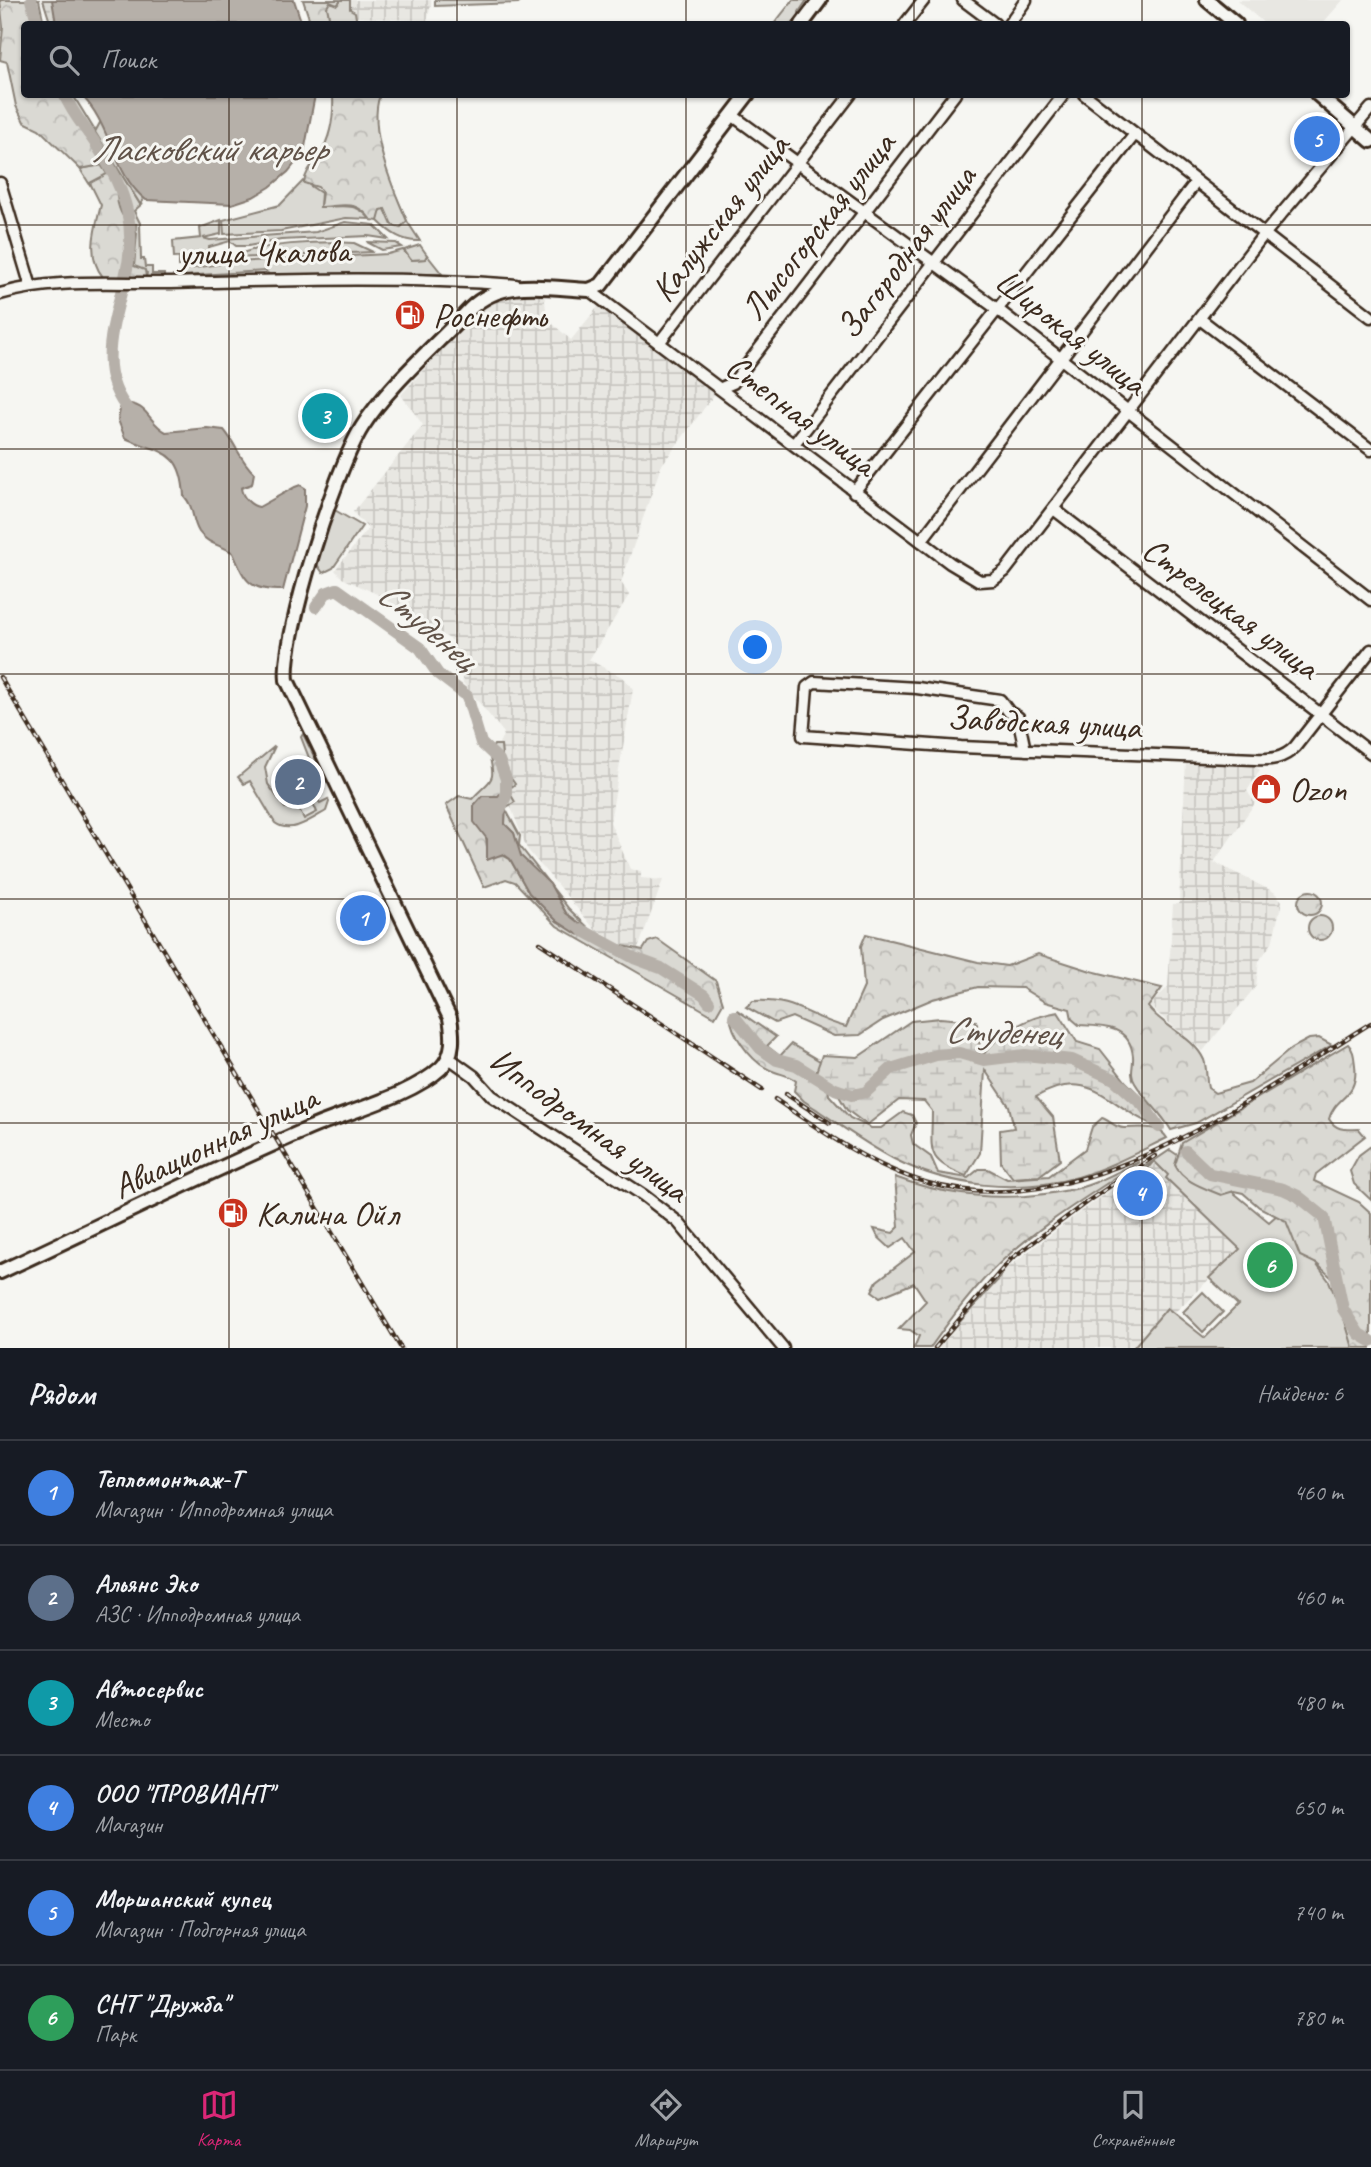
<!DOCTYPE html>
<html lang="ru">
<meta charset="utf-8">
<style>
:root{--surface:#171b24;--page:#20242c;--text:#f1f3f6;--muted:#9ea1a6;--line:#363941;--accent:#db2777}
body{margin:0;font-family:Caveat,sans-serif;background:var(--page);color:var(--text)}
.you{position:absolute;left:756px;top:648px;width:24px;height:24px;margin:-18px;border:5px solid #fff;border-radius:50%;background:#1a73e8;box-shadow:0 0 0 10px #1a73e833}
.badge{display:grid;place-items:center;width:46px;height:46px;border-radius:50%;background:var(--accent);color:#fff;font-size:23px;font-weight:700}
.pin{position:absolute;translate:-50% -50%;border:4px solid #fff;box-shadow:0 2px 7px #0006}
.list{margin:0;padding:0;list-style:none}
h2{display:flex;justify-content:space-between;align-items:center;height:91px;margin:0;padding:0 28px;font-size:30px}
h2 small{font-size:23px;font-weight:400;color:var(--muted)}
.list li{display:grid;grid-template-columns:46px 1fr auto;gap:21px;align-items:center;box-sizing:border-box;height:105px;padding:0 28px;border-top:2px solid var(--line)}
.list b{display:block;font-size:26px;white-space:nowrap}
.list p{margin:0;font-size:23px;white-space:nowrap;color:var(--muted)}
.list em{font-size:23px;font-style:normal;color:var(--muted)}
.icon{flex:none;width:38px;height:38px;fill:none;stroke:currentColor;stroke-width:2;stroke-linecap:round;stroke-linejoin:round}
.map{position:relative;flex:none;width:1371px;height:1348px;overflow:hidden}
.search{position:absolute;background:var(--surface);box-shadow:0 2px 5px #0004;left:21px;right:21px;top:21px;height:77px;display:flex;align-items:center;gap:18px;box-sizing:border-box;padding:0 24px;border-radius:7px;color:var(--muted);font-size:26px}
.sheet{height:721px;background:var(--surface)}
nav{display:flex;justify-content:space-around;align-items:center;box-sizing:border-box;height:98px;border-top:2px solid var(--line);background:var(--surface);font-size:19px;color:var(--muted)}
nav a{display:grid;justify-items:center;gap:4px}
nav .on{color:var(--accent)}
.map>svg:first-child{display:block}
</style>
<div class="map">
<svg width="1371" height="1348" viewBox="0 0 1371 1348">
<defs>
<pattern id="industrial-grid" width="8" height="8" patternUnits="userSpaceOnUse" patternTransform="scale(1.75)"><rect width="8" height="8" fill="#e8e7e2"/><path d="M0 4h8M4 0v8" fill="none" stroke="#c8c6c1"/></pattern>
<pattern id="forest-crowns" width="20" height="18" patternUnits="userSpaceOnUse" patternTransform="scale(1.75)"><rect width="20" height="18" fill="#dad9d3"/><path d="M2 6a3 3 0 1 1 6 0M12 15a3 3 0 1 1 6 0" fill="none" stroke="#bcbab5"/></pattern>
<pattern id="wetland-marsh" width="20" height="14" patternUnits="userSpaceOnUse" patternTransform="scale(1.75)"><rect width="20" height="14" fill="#dad9d3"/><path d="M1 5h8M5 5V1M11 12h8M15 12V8" fill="none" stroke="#bcbab5"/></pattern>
</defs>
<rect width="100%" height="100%" fill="#f6f6f2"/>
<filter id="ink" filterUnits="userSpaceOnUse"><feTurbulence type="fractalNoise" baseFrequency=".0143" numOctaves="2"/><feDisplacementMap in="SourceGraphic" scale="14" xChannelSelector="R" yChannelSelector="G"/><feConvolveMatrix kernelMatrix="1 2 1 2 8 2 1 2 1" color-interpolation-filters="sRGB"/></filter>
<g filter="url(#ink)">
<polygon fill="#e8e7e2" points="1237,0 1343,0 1322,24 1265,24"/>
<g fill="url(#industrial-grid)">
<polygon points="345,0 431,0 431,5 427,21 345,16"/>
<polygon points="544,292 547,319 571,340 601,303 717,391 661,466 621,582 629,595 589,660 624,678 633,689 610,822 630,869 641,871 641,878 663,880 638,949 604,940 527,849 492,758 504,733 463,683 453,641 377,594 342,578 335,570 368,529 353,512 423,425 401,395 484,302 497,295"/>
<polygon points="1186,760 1250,763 1260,770 1247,791 1255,803 1214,862 1274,892 1282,901 1272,943 1259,961 1256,986 1203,1051 1149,1006 1168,987 1173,904 1179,904"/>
<polygon points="1170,1150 1234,1193 1269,1222 1174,1313 1167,1308 1133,1348 939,1348 998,1280 1003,1271 1081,1211"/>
</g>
<g fill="#dad9d3" stroke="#8a8278" stroke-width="2">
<polygon points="329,0 350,0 350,9 355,12 357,24 321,24"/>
<polygon points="435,0 522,0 518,3 435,6"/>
<polygon points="793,0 807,0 799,12 800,19 789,24 774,24"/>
<polygon points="68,95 73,95 140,204 143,203 134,211 140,223 141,259 144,259 145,267 152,267 152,274 164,274 164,277 146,277 147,273 134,266 137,233 123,219 118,190"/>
<polygon points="102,165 108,174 90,185 80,169"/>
<path d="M303,181l18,12 -1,14c21,0 36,-6 50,12l-24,-1 -65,13 -57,3 -1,-14 57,-15z"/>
<path d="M396,196l11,25 13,20c-17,1 -30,-8 -42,-20l1,-23z"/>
<polygon points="221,220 221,234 203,238 210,240 316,232 345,222 374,225 388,239 368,236 281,240 248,246 236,246 230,241 209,247 209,260 179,266 179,259 199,256 174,258 173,241 201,238 200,228"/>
<polygon points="367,242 396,243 402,247 382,250"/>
<path d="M354,243l19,9 -141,6c23,-15 93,-17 122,-15z"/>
<polygon points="403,250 411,260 425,259 427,255 442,274 269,274 265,271 181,276 181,270 233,262 388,254"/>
<polygon points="333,509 362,526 333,568 323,573 316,563"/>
<polygon points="303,734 324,776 323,777 311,763 301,737"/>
<path d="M275,746l-10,21 3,17 17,24 13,-1 6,12 13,-7 -5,-11 5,-2 3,4 8,-4 1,3 -3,9c-14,8 -35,24 -51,12l-25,-42 -6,3 -6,-7z"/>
<polygon points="1170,1150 1234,1193 1269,1222 1287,1206 1308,1253 1329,1281 1356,1348 1133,1348 1167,1308 1205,1338 1238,1305 1209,1278 1240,1249 1166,1178 1168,1175 1154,1161 1127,1192 1120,1184"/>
<polygon points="1003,1271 998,1280 936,1348"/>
<polygon points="1203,1292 1223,1312 1203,1332 1183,1312"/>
</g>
<g fill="url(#forest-crowns)" stroke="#8a8278" stroke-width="2" fill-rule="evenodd">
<path d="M0,0h39l5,24h-20v70l44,1 50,95c-3,12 3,26 11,34h7l-2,42 11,4 1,7h-43c-17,-21 -8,-48 -2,-72l-11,-22 17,-9 -6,-9 -21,4 -41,-40 -15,-7 -8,-16 -9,-44 -7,-2 3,-33z"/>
<polygon points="303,0 340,0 340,2 337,5 330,2 327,7 330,21 326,24 311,24"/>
<path d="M333,95h47c-13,34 13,94 27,126l-7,7 -8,-3 -7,-16 -4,1 -3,11 -7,-1c-15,-21 -28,-14 -51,-13l2,-15 -4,-5 -14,-4c1,-13 13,-22 19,-34 8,-16 11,-36 10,-54z"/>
<polygon points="420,245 427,255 425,259 411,260 404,250"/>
<path d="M494,745h7l2,22 12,17 -7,6 7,12 -10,6 15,28 -1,9 50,64 34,33 40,8 5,-8 9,-3 59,42 7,22 -8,14 -158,-91 -42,-44 -9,-3 -22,8 -38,-82 13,-9 13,3c18,-21 25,-14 17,-45zM482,796h24l-1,29 9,8 6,23 33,33 13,24 25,19 -34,-11 -28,-28 -19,-34 -23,-12z"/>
<circle cx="1310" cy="903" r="12"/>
<circle cx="1320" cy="928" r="12"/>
<path d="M866,934l112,28 29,4 31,-12 53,17 71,17 -14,19c14,19 46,30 56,53 3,8 2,19 4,28l7,5 35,-10 42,-35 17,-9 10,-1 13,7 -136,78 -25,7c-10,-18 -26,-30 -36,-47 -6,-9 -1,-18 -2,-27 -3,-31 -31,-30 -54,-31l-7,-6 -2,-10 -25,-7 -23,-14 -44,-1 -45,12 -50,21 -23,15 -26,1 -42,-19 -17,6 -29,-16 7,-6c43,-3 54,16 93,26l18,-40 -3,-41z"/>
<path d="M737,1010l39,27 -9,9 13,10 11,-12 34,20 4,31 21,23 21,10h10l22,-16 9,3 4,8 -5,12 2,9 18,13 7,16 30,5 11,-9h9l19,10 42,-3 36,-27 7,-22 10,-9c7,2 13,10 22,10 15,0 34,-4 43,10 -29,14 -59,30 -89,39 -60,17 -129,10 -184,-18 -31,-16 -61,-39 -90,-58l-10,-10 2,-10c-7,-6 -13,-6 -21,-9 -20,-6 -39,-31 -44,-50z"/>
<path d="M1348,1044c6,6 6,13 7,21 4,33 -20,31 -26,54 8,13 18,10 30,10l6,7 -49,38 -2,7 45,21 12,11v135h-18l-21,-70 -15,-14 -17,-8 -14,-35 -27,-14 -16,-14 -9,-2 -13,4c-16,-7 -38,-13 -46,-30l7,-22z"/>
<polygon points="1371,1146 1371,1200 1354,1184 1350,1171 1359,1155"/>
<path d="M1139,1162c-47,32 -95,60 -136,98 -28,26 -51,57 -73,88h-16l5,-12 -9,-6 -11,-1 27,-28 -12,-18 -34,14 -8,-6 5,-10 38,-29 -10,-14 -15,10 -12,-11 -4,-8 19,4 6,-6 -4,-50c56,21 115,25 174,13 25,-4 47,-18 70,-28z"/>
</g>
<g fill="url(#wetland-marsh)" stroke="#8a8278" stroke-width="2">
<polygon points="43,0 58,0 59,21 50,22"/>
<polygon points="102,119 141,193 143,201 140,204 95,132"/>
<path d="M1058,1012l19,30 23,7 26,33 25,24 8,21c-48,-16 -66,-64 -123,-30l17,20 7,43 -21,16 -26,2 -12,-15 -1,-33 14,-2 -5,-22 -24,-36 -5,83 -14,23c-42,-16 -34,-25 -34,-65l-8,-10 -25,-1 -32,25 -20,-15 -12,-21 -20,-14 7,-20 36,2 53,-36 29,-3 36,3 5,18 -4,11 6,5c17,-24 46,-38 75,-43z"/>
</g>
<g fill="#b6b0a9" stroke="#857a71" stroke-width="2">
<polygon points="52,0 294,0 302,24 56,24"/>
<path d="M81,95h234l-11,57 -16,20 -18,15 -17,10 -21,7 -86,-4c-34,-27 -35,-77 -65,-105z"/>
<path d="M121,403c29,0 25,18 45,29l41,-4 17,2c12,14 16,30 30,43l-2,11 -11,4c1,9 10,18 18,19l36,-20 5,-2 5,3v18l-22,84c-34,0 -37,-7 -50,-37 -11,-8 -25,-8 -34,-21 -8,-13 -4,-24 -15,-36 -3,-48 -22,-42 -59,-58l-7,-18z"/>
<polygon points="501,793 506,796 505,824 514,833 521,856 550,884 566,913 591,932 594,938 577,934 557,921 529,893 510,859 503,854 487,860 487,839 474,822 474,805 482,796 498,796"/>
</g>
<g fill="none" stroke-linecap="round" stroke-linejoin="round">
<g stroke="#b6b0a9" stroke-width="12">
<polyline points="31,0 38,24"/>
<path d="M64,94c10,23 23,35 35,55 27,42 39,79 26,128"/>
<path d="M122,289c-11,44 -25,87 9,124"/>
<polyline points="316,607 326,593 337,589 420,648 438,674 467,696 481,743 499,760 506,779 506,796 500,810"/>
<polyline points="582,930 634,958 661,968 704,995 709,1002"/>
<polyline points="734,1016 760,1048 777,1060 796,1065 835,1089 852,1095 866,1092 891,1069 936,1055 959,1053 984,1060 1025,1055 1072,1060 1114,1079 1143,1105 1159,1127"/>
<polyline points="1186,1151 1210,1174 1283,1189 1298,1196 1324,1217 1343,1309 1359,1334 1371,1341"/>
</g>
<g stroke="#3b2a1e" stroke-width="15">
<g id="minor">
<polyline points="963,0 995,24"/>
<polyline points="905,24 924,0"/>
<polyline points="1009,24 1026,0"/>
<polyline points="1084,94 1371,317"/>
<polyline points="732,115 997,309 1371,600"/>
<polyline points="0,183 31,287"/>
<polyline points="589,290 950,563 980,581 993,580 1005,571 1261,238 1371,108"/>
<path d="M0,294c54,-16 114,-10 170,-11 116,-3 230,-7 346,2"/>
<polyline points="1200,319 1371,450"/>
<polyline points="659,343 851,94"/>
<polyline points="721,388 733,383 955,94"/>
<polyline points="794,444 1064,94"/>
<polyline points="854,492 1135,134"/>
<polyline points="1055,510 1371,753"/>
<polyline points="921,541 1196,182"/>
<path d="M1025,750l-7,-33 -9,-5 -9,-12 -83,-12 -103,-6 -7,5 -4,49 158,11 294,12c16,1 28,0 40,-12l76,-97"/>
<polyline points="449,1058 474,1076 492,1096 643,1195 678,1222 783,1348"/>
</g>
</g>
<g stroke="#3b2a1e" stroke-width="18">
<g id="major">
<polyline points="1207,0 1236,24"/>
<polyline points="802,24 820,0"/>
<polyline points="1317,94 1371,141"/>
<path d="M0,1272c103,-48 206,-99 310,-144 39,-17 101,-32 131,-60 14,-14 12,-33 9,-50l-163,-338c-5,-45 49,-212 75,-253 25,-40 75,-83 108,-118 33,-32 77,-21 119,-19l12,-5 147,-191"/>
</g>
</g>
<use href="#minor" stroke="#f6f6f2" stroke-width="10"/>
<use href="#major" stroke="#f6f6f2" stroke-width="12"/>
<g stroke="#3b2a1e" stroke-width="4.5">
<g id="rail">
<polyline points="0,677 401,1348"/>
<polyline points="540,943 762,1090"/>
<polyline points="786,1094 830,1123"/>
<path d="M775,1099c46,32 99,69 153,84 155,43 319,-83 443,-160"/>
<polyline points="935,1348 1011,1259 1088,1201 1155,1156"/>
</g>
</g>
<use href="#rail" stroke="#f6f6f2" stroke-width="2" stroke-dasharray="5" stroke-linecap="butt"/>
</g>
</g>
<path fill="none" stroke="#3b2a1e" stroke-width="2" stroke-opacity="0.55" d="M229,0v24M457,0v24M686,0v24M914,0v24M1142,0v24M229,94v1254M457,94v1254M686,94v1254M914,94v1254M1142,94v1254M0,225h1371M0,449h1371M0,674h1371M0,899h1371M0,1123h1371"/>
<defs>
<g id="fuel-disc" transform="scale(1.575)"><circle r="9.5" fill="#c8321e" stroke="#f6f6f2"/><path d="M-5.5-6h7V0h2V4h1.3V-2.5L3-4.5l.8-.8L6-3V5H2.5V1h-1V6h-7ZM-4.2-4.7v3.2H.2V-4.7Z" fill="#fff"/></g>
<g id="shop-disc" transform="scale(1.575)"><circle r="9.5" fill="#c8321e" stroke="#f6f6f2"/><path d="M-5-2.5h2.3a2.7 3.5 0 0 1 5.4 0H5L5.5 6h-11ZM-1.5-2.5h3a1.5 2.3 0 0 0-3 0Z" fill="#fff"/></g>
</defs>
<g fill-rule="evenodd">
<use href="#fuel-disc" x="410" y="315"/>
<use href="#shop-disc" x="1266" y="789"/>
<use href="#fuel-disc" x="233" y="1213"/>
</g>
<g text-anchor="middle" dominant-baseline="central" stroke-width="6" stroke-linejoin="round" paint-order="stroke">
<g font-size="35" fill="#3b2a1e" stroke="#f6f6f2">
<text transform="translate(720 218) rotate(-52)">Калужская улица</text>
<text transform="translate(818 226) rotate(-52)">Лысогорская улица</text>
<text transform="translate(264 252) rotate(-1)">улица Чкалова</text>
<text transform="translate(906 252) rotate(-53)">Загородная улица</text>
<text transform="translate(1071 332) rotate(38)">Широкая улица</text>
<text transform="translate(801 415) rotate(37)">Степная улица</text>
<text transform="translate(1231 608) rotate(37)">Стрелецкая улица</text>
<text transform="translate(1044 722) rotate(3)">Заводская улица</text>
<text transform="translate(589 1125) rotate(36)">Ипподромная улица</text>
<text transform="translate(215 1142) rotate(-25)">Авиационная улица</text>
</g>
<g font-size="35" fill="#3b2a1e" stroke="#f6f6f2" text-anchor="start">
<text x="433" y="315">Роснефть</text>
<text x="1289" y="789">Ozon</text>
<text x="256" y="1213">Калина Ойл</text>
</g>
<g font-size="37" font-style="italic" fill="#605248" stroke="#f6f6f2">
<text x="209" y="148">Ласковский карьер</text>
<text transform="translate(428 625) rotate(40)">Студенец</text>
<text transform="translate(1003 1031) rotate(2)">Студенец</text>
</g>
</g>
</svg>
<div class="you"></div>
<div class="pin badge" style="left:363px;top:918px;background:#3f7fe0">1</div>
<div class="pin badge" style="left:298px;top:782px;background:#5c6f8a">2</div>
<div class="pin badge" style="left:325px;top:416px;background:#0f9aa8">3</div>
<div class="pin badge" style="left:1140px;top:1193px;background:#3f7fe0">4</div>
<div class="pin badge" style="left:1317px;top:139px;background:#3f7fe0">5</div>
<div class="pin badge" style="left:1270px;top:1265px;background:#2e9e5b">6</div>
<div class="search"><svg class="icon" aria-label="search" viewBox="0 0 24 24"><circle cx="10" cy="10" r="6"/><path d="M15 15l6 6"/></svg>Поиск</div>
</div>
<section class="sheet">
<h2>Рядом<small>Найдено: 6</small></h2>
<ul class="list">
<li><span class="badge" style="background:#3f7fe0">1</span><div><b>Тепломонтаж-Т</b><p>Магазин · Ипподромная улица</p></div><em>460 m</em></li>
<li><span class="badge" style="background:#5c6f8a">2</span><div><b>Альянс Эко</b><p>АЗС · Ипподромная улица</p></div><em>460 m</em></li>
<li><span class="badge" style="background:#0f9aa8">3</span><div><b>Автосервис</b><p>Место</p></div><em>480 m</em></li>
<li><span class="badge" style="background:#3f7fe0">4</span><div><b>ООО &quot;ПРОВИАНТ&quot;</b><p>Магазин</p></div><em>650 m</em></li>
<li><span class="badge" style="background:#3f7fe0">5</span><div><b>Моршанский купец</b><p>Магазин · Подгорная улица</p></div><em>740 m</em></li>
<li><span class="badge" style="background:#2e9e5b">6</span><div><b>СНТ &quot;Дружба&quot;</b><p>Парк</p></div><em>780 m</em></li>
</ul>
</section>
<nav>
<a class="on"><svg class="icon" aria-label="map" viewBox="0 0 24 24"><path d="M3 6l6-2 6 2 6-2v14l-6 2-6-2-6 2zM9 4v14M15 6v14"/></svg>Карта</a>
<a><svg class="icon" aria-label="directions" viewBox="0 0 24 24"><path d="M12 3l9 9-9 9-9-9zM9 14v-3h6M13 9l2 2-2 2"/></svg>Маршрут</a>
<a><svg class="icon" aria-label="saved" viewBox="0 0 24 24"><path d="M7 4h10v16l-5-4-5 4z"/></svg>Сохранённые</a>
</nav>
